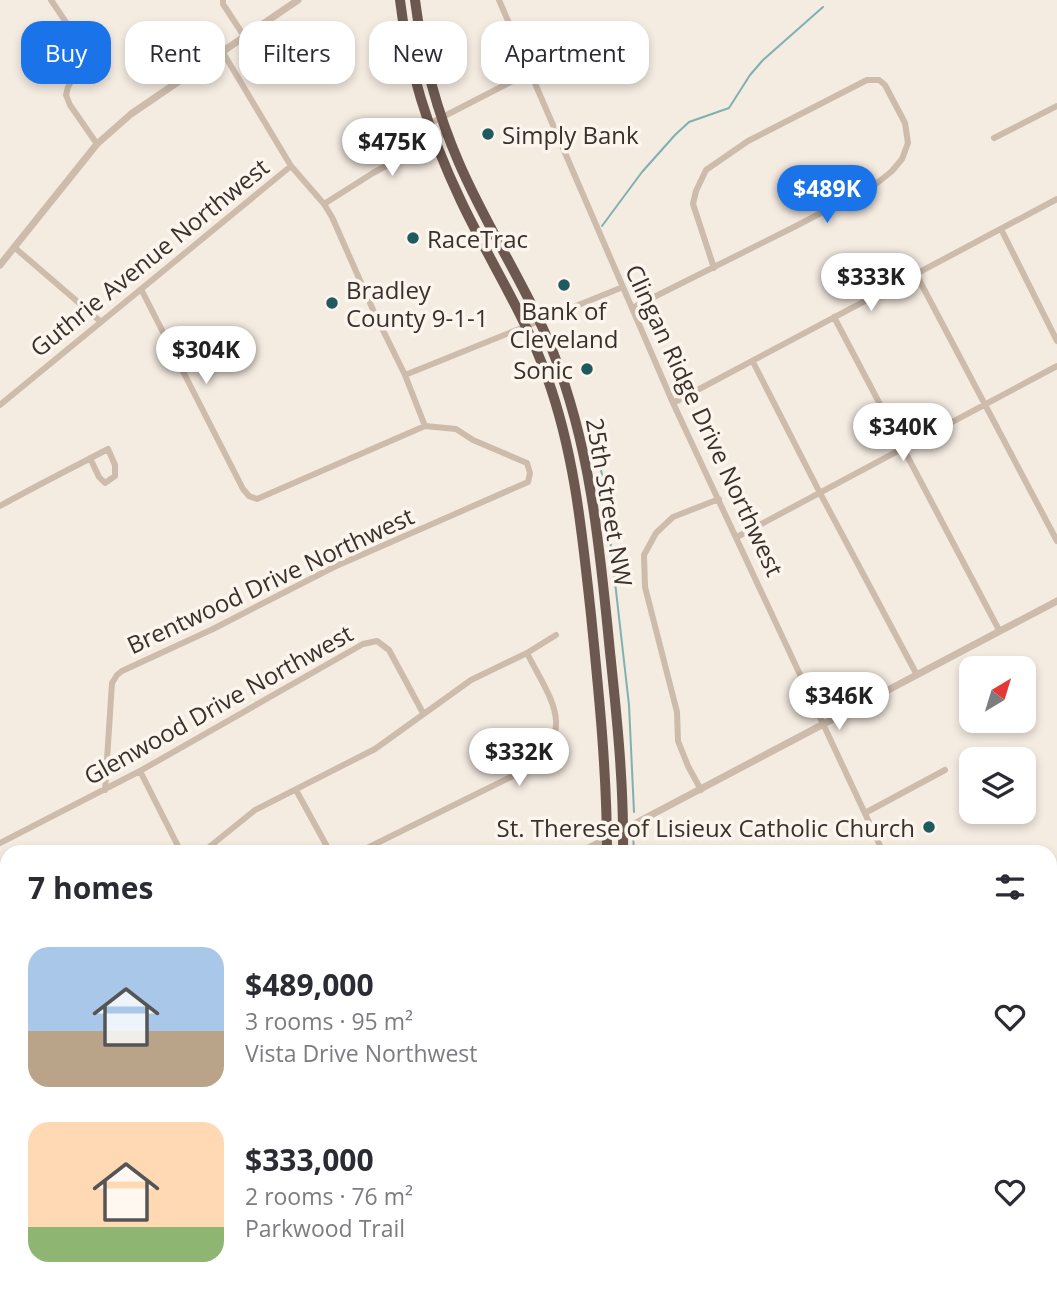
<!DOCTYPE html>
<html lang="en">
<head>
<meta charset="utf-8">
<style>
	:root { --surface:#fff; --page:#f7f7f7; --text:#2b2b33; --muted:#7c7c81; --accent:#1a73e8 }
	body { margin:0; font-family:"Open Sans",sans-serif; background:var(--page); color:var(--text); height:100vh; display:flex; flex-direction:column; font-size:26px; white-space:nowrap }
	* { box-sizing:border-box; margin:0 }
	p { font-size:23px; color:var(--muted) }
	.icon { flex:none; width:38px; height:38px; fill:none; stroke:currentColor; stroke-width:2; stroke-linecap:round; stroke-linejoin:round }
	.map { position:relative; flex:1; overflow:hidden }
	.sheet { position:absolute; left:0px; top:845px; width:1057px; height:450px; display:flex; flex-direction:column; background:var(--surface); border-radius:21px 21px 0 0; box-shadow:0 4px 10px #0003 }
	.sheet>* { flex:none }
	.banner { position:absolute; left:21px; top:21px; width:700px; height:63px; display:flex; gap:14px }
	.needle { width:46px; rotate:38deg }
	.buttons { position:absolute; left:959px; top:656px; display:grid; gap:14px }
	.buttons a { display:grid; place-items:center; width:77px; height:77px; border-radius:14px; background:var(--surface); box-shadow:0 4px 10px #0003; font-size:35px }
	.price { position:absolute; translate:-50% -60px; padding:0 16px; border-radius:24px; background:#fff; color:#222; font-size:23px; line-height:46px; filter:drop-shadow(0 2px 4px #0008) }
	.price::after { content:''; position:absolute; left:50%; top:42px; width:21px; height:16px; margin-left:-10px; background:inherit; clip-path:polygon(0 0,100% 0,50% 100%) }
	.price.active { background:var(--accent); color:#fff }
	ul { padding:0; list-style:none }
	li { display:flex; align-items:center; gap:21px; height:175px; padding:0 28px }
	li span { display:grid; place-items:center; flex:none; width:196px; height:140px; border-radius:21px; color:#555 }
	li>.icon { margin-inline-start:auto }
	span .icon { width:84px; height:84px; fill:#fffc; stroke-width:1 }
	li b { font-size:30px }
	h2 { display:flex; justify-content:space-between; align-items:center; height:84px; padding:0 28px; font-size:30px }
	.chip { padding:0 24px; border-radius:21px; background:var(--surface); box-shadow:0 4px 10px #0003; font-size:24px; line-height:63px }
	.chip.active { background:var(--accent); color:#fff }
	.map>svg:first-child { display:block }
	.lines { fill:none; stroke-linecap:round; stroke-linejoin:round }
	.stream { stroke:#7fb0b2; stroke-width:2 }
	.minor { stroke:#cdbbac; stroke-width:6 }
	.tertiary { stroke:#cdbbac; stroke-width:7 }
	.primary { stroke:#7d675c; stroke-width:9 }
	.trunk { stroke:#6c584f; stroke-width:10 }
	.poi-dot { fill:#1f5a5e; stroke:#fbf5ee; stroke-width:2.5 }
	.labels { text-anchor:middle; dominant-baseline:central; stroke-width:7; stroke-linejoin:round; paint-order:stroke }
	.poi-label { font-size:24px; fill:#3b302b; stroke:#fbf5ee; text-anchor:start }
	.street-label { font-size:24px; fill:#3b302b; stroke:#fbf5ee }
</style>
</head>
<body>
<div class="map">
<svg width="1057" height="1294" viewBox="0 0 1057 1294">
	<rect width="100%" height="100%" fill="#f4ebe1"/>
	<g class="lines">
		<path class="stream" d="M602 226 642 172 675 135 689 122 729 108 750 75 763 60 823 7
			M600 465 608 505 610 538 629 705 634 812
			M633 834 634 852
			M1050 1210 1057 1208
			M582 1294 593 1288"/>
		<path class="minor" d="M51 0 84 49 83 59 68 87 66 95 70 105 97 144
			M223 0V4L244 36
			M499 0 673 403 883 852
			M222 51 291 166 324 204 332 217 374 312 405 375 425 426
			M429 124 530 72
			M994 138 1057 106
			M324 204 373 173 448 132
			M1001 229 1057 341
			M14 247 100 321
			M916 274 1057 541
			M632 308 796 226 876 184 892 171 902 159 908 143 905 123 885 85 879 80H867L748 141 706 170 696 191 693 204 714 268
			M834 317 999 630
			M753 362 820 493 917 675
			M405 375 623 287
			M673 403 1057 199
			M0 405 291 166
			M0 506C36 486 72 468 108 449L115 465V476L105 483 99 477 90 458
			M737 537 1057 366
			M140 771 181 852
			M105 790 112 683 117 675 122 671 213 629 334 567 528 482 530 473 527 463 473 440 456 429 425 426 257 499 249 496 243 489 141 289
			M296 790 330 852
			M701 790 688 766 678 741 677 712 645 587 644 555 656 533 673 517 719 499
			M865 813 945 770
			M0 843 140 771 363 644 377 641 389 650 423 713
			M203 852 255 810 375 749 471 680 527 653 556 635
			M359 852 527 769C579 730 550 699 527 653
			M1055 879 1057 883
			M0 962 7 959
			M0 1249 7 1245
			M1050 1258 1057 1255
			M184 1288 187 1294
			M283 1288 285 1294
			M112 1294 123 1288
			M985 1294 996 1288"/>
		<path class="tertiary" d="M0 265 97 144 131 114 298 0
			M581 852 1057 601
			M0 964 7 995
			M0 1129 7 1119
			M0 1142 7 1139"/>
		<path class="primary" d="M1050 1025 1057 1022
			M1050 1040 1057 1038
			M500 1294 512 1288
			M536 1294 548 1288"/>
		<path class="trunk" d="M400 0C408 70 431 138 461 201 489 260 525 315 547 377 575 455 582 533 591 615 599 694 607 773 607 852
			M415 0C422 55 437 112 459 163 487 228 527 287 553 352 591 448 600 550 610 652 617 718 624 785 623 852
			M604 1288 605 1294
			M619 1288 620 1294"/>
	</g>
	<g class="poi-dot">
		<circle cx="488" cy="134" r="7"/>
		<circle cx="413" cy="238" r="7"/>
		<circle cx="564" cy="285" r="7"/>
		<circle cx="332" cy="303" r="7"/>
		<circle cx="587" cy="369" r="7"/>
		<circle cx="929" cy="827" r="7"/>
	</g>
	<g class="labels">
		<g class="poi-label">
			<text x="502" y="134">Simply Bank</text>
			<text x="427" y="238">RaceTrac</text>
			<text x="346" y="289">Bradley<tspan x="346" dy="28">County 9-1-1</tspan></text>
			<text x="564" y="310" text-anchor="middle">Bank of<tspan x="564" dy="28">Cleveland</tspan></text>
			<text x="573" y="369" text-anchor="end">Sonic</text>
			<text x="915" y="827" text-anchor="end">St. Therese of Lisieux Catholic Church</text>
		</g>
		<g class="street-label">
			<text transform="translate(149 257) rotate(-39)">Guthrie Avenue Northwest</text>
			<text transform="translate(705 420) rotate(65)">Clingan Ridge Drive Northwest</text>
			<text transform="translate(610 502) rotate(80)">25th Street NW</text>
			<text transform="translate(270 580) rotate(-25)">Brentwood Drive Northwest</text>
			<text transform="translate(218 704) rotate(-29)">Glenwood Drive Northwest</text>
		</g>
	</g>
</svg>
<div class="buttons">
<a><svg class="needle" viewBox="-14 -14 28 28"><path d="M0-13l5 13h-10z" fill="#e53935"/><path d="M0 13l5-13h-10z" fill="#7c7c81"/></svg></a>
<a><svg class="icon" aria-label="layers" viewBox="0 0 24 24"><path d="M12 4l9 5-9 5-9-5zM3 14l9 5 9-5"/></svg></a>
</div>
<b class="price" style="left:392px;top:178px">$475K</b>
<b class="price active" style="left:827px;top:225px">$489K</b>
<b class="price" style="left:871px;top:313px">$333K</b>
<b class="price" style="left:206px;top:386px">$304K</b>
<b class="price" style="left:903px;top:463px">$340K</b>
<b class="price" style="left:839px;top:732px">$346K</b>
<b class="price" style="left:519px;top:788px">$332K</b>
<div class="banner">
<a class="chip active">Buy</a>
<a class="chip">Rent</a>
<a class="chip">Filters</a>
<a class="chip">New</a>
<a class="chip">Apartment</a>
</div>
<section class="sheet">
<h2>7 homes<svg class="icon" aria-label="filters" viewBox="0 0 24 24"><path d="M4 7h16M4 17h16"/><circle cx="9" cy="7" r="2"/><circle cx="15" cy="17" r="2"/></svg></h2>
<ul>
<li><span style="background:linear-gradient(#a9c7e8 60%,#b9a48a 0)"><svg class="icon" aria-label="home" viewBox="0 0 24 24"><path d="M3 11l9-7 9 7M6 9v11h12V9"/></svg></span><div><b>$489,000</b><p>3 rooms · 95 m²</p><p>Vista Drive Northwest</p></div><svg class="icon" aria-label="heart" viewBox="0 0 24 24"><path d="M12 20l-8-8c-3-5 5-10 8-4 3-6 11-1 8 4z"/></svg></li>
<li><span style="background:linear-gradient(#ffd9b3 75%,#8fb573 0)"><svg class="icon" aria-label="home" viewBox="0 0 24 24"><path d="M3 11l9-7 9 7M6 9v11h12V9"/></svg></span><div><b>$333,000</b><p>2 rooms · 76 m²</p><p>Parkwood Trail</p></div><svg class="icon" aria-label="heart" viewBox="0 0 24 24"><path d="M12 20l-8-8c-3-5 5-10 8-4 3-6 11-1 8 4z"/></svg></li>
</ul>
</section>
</div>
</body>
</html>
